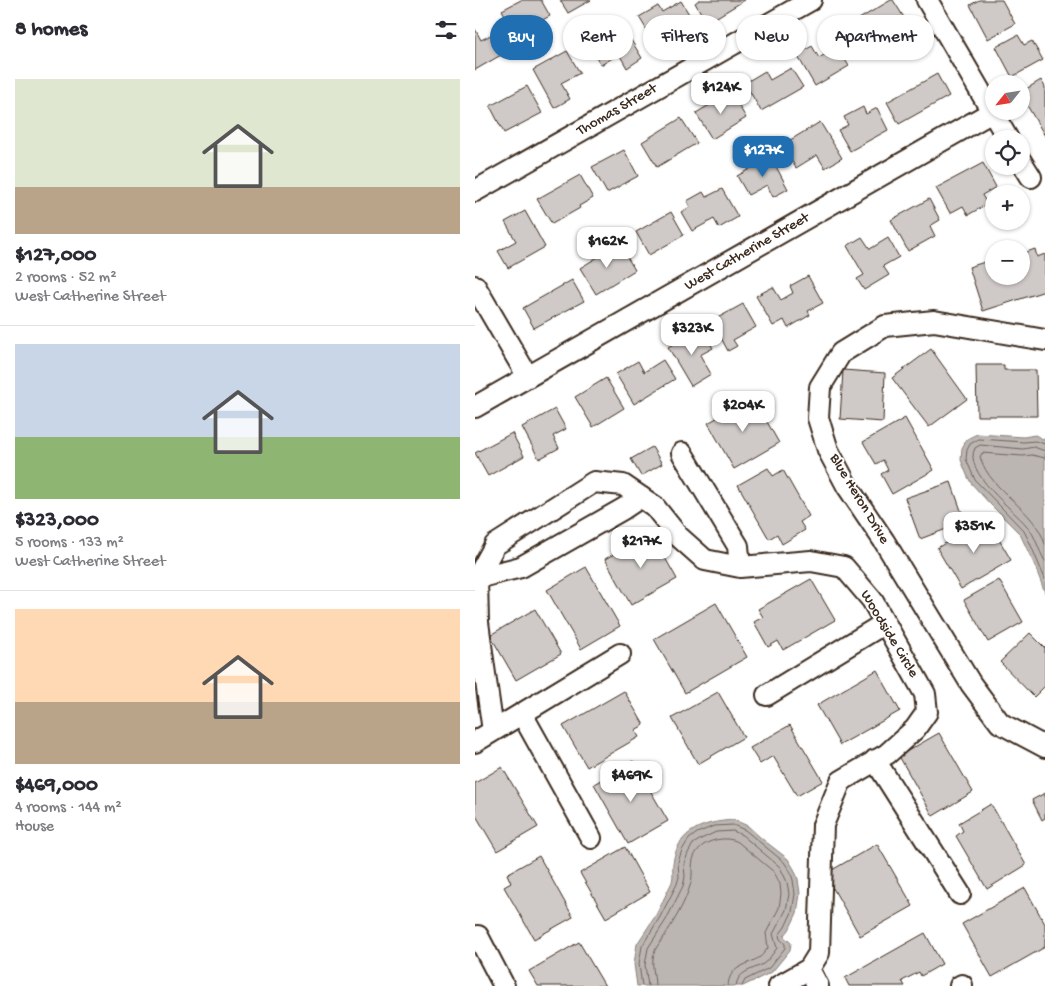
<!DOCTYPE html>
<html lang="en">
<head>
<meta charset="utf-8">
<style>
	:root { --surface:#fff; --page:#f7f7f7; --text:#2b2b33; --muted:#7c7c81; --line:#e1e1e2; --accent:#1f6fb2 }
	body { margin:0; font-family:"Gochi Hand",sans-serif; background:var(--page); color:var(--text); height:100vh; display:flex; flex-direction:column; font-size:19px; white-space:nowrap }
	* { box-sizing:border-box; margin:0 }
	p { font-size:16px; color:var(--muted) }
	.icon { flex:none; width:28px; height:28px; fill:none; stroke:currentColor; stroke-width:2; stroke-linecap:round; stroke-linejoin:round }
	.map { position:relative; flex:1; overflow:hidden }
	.drawer { display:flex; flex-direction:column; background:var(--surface); width:475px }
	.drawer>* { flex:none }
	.banner { position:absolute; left:15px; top:15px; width:475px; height:45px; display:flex; gap:10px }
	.needle { width:32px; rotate:240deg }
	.buttons { position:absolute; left:510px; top:75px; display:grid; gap:10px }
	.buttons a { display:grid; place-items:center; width:45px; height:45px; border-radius:50%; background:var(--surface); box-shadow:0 1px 4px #0004; font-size:25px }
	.price { position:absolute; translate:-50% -42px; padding:0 11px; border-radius:10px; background:#fff; color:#222; font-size:16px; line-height:32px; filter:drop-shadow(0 1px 2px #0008) }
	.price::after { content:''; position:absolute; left:50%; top:30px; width:15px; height:11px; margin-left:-8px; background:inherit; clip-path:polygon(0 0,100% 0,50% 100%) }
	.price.selected { background:var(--accent); color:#fff }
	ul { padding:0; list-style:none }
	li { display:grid; align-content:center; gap:10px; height:265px; padding:0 15px }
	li+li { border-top:1px solid var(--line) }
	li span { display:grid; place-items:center; height:155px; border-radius:0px; color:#555 }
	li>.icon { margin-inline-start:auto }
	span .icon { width:90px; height:90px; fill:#fffc; stroke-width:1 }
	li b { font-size:21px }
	h2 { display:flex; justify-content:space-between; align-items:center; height:60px; padding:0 15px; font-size:21px }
	.tag { padding:0 18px; border-radius:22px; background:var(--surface); box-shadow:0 1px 4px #0004; font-size:18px; line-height:45px }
	.tag.selected { background:var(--accent); color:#fff }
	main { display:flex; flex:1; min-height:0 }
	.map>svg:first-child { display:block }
	.water { fill:#bcb6b3; stroke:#887e77 }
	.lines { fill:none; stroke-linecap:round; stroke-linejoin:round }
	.shore { stroke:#6f625a; stroke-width:1 }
	.building { fill:#cfcac7; stroke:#3b2a1e }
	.minor-casing { stroke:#3b2a1e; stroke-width:24 }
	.minor { stroke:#fff; stroke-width:20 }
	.labels { text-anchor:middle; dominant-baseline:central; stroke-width:4; stroke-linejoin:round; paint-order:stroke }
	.street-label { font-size:15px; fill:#3b2a1e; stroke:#fff }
</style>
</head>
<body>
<main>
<section class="drawer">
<h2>8 homes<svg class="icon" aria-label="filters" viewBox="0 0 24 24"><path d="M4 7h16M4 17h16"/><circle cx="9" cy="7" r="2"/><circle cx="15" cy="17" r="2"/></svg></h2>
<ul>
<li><span style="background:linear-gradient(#dfe7d0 70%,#b9a48a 0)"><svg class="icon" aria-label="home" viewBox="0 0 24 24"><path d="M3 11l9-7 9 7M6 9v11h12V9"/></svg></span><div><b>$127,000</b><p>2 rooms · 52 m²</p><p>West Catherine Street</p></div></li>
<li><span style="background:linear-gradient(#c9d6e8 60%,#8fb573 0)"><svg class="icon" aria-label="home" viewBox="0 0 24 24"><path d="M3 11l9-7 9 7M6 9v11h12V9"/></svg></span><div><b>$323,000</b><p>5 rooms · 133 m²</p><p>West Catherine Street</p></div></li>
<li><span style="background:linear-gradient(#ffd9b3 60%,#b9a48a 0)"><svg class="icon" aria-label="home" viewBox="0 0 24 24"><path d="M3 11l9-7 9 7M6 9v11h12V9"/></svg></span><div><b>$469,000</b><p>4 rooms · 144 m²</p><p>House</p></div></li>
</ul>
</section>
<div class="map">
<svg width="570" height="986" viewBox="0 0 570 986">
	<rect width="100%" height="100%" fill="#fff"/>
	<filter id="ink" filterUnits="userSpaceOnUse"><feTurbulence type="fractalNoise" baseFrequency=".02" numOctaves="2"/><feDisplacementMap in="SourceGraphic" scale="10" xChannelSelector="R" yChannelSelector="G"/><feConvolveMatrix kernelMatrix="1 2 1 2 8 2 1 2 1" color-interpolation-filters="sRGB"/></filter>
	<g filter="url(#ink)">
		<path class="water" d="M502 434 549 437 560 435 570 440V593L560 566 545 534 515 504 496 483 492 475 486 460 487 448 492 439Z
			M259 820 273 826 286 838 313 859 319 869 323 879 325 894 322 913 314 930 309 936 316 943 315 950 297 972 268 986H162L159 964 162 944 181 915 197 882C199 875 197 870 198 863 203 829 230 822 259 820Z"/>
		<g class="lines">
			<path class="shore" d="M570 444 560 441 549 442 504 439 495 444 492 450 491 459 500 480 549 531 555 543 570 579
				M570 451 559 447 548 449 505 445 500 448C487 472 539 510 552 526 561 536 563 550 570 561
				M570 458 557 455 548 456 507 453 505 457C516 493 560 508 570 544
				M167 986 164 964 167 946 185 917 202 884 204 877 203 862 207 850 214 839 222 833 239 826 258 825 270 830 309 862 315 871 318 880 320 894 317 912 310 927 304 935 305 939 310 944V948L294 968 270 980 267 986
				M173 986 170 965 173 948 191 920 208 886 210 877 209 864 213 853 218 844 226 839 241 832 258 831 267 835 305 867 312 882 314 894 311 910 298 934 302 948C298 953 294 960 288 964 278 970 262 971 261 986
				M180 986C180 974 175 963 180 951 182 945 189 938 192 932 201 918 210 902 215 886 220 873 213 862 223 850 232 839 252 836 263 842L299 872 305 884 306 894 304 908 291 933 293 948C290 951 288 955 285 957 271 966 254 966 253 986"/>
		</g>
		<path class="building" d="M46 0H66L75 16 52 28 48 22 37 28 27 10Z
			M85 0H116L93 13Z
			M224 0H270L232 23 220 3Z
			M416 0H418L430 19 382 48 369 28Z
			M504 0H527L540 24 513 39 495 5Z
			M206 1 223 29 201 42 195 32 179 42 164 17 183 6 187 12Z
			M148 27 167 58 152 68 144 54 126 65 115 47Z
			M0 29 6 40 22 32 33 51 0 70Z
			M543 35 549 45 557 41 568 60 537 77 521 47Z
			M337 46 344 58 362 47 374 66 340 86 322 55Z
			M92 51 105 73 86 83 95 99 79 108 58 70Z
			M316 68 328 87 286 111 270 83 290 71 295 80Z
			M462 74 474 96 424 124 412 102Z
			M566 80 570 87V136L546 95V92Z
			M52 86 67 113 29 133 15 106Z
			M256 92 271 118 237 139 221 113Z
			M388 107 391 114 402 108 413 130 375 151 363 130 373 125 369 117Z
			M206 118 222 143 182 167 167 142Z
			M345 122 367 158 350 168 342 155 321 168 307 145Z
			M149 150 163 176 132 193 117 167Z
			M296 157 313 189 298 197 292 185 273 195 262 176Z
			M508 163 521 187 507 195 512 204 493 215 488 206 475 213 461 188Z
			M105 175 118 198 104 206 105 208 77 224 62 199Z
			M247 189 263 217 244 228 239 219 217 231 206 212 215 207 212 201 228 192 231 197Z
			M454 199 465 220 455 226 460 236 433 251 416 220Z
			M50 211 70 247 33 268 23 251 41 241 30 222Z
			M196 212 209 235 174 255 161 232Z
			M387 237 395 249 413 238 424 257 408 266 414 275 389 290 382 279 389 275 372 246Z
			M144 244 160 270 121 294 105 268Z
			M560 249 562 257 570 254V291L508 311 494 267 519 259V276H546V254Z
			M333 276 348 303 333 311 335 315 313 328 309 320 298 326 281 296 298 287 306 300 318 293 315 286Z
			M97 280 109 301 59 328 48 308Z
			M268 304 281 327 258 340 262 346 253 351 237 321Z
			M226 328 238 348 225 355 236 374 216 386 193 347Z
			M456 349 492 399 454 427 417 378Z
			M188 360 200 379 159 404 141 374 163 361 169 372Z
			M501 365H529V370H561L562 416H502Z
			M368 370 410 373 408 422 365 419Z
			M131 378 149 408 118 427 100 397Z
			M278 397 304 443 259 469 233 423Z
			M80 409 91 429 78 436 84 448 64 459 47 427Z
			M430 418 459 470 417 494 406 474 413 470 408 460 401 464 388 442Z
			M37 433 49 456 13 476 0 453Z
			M177 447 187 464 166 476 156 459Z
			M293 468 298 476 308 470 334 516 325 522 330 530 307 544 302 534 294 539 263 485Z
			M476 482 490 522 445 539 430 498Z
			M512 519 536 560 486 589 462 548Z
			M176 533 202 579 156 605 130 559Z
			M111 567 145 626 106 649 72 590Z
			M336 579 360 620 308 650 303 641 293 647 279 622 288 617 283 609Z
			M524 580 548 622 513 642 489 600Z
			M241 603 272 657 210 693 179 639Z
			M60 609 86 654 41 680 15 635Z
			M555 633 570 648V686L559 697 525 662Z
			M402 670 425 711 365 745 342 705Z
			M149 691 169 725 160 730 164 737 112 767 88 726Z
			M243 692 269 737 223 764 197 718Z
			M315 725 348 781 322 796 298 756 285 764 275 748Z
			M464 733 498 792 458 816 424 756Z
			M158 761 193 821 153 844 119 784Z
			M27 767 63 827 22 851 0 814V783Z
			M570 793V818L567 820 557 800Z
			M516 804 551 865 512 889 481 836 488 831 484 823Z
			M402 844 438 906 385 936 350 874Z
			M150 847 175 892 131 918 105 873Z
			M64 856 98 917 59 939 29 887 36 883 32 874Z
			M550 888 570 924V947L517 977 487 924Z
			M450 933 467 964 446 976 444 972 427 981 430 986H374L370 978Z
			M104 942 130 986H63L54 971Z"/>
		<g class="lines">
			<g class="minor-casing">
				<path id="minor" d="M452 0 533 139
					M546 161 556 177
					M0 191 336 0
					M0 286 53 377
					M570 340 459 321 410 326 366 353 345 387 343 418 353 450 372 486 409 541 496 684 525 723 570 747
					M0 407 517 112
					M207 453 263 546 265 567
					M2 578 46 567 148 509 166 497
					M9 667 18 731
					M0 669 9 667 3 622 2 578 20 545 119 482 148 485 179 506 203 536 230 560 265 567 336 561 369 567 397 600 450 694 452 712 440 729 412 754 366 781 363 788 348 825 344 953 334 969 304 986
					M292 695 410 623
					M47 714 116 838
					M0 742 145 654
					M400 760 485 894
					M3 936 29 986
					M334 969 343 986
					M485 986 487 985"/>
			</g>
			<use href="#minor" class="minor"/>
		</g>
	</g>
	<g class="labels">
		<g class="street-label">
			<text transform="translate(142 110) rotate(-30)">Thomas Street</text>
			<text transform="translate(272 252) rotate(-30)">West Catherine Street</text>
			<text transform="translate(384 499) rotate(59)">Blue Heron Drive</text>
			<text transform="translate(414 634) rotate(59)">Woodside Circle</text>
		</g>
	</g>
</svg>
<div class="buttons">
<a><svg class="needle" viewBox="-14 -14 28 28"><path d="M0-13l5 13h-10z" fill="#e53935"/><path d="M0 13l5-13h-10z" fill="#7c7c81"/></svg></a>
<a><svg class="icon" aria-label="locate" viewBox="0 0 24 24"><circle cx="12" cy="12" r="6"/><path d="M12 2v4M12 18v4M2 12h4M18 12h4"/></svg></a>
<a>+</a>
<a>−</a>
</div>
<b class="price" style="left:246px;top:115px">$124K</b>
<b class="price selected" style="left:288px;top:178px">$127K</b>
<b class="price" style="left:132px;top:269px">$162K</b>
<b class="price" style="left:217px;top:356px">$323K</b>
<b class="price" style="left:268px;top:433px">$204K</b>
<b class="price" style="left:499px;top:554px">$351K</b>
<b class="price" style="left:166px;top:569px">$217K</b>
<b class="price" style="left:156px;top:803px">$469K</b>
<div class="banner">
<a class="tag selected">Buy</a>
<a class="tag">Rent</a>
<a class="tag">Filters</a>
<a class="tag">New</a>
<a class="tag">Apartment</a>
</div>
</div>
</main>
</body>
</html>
